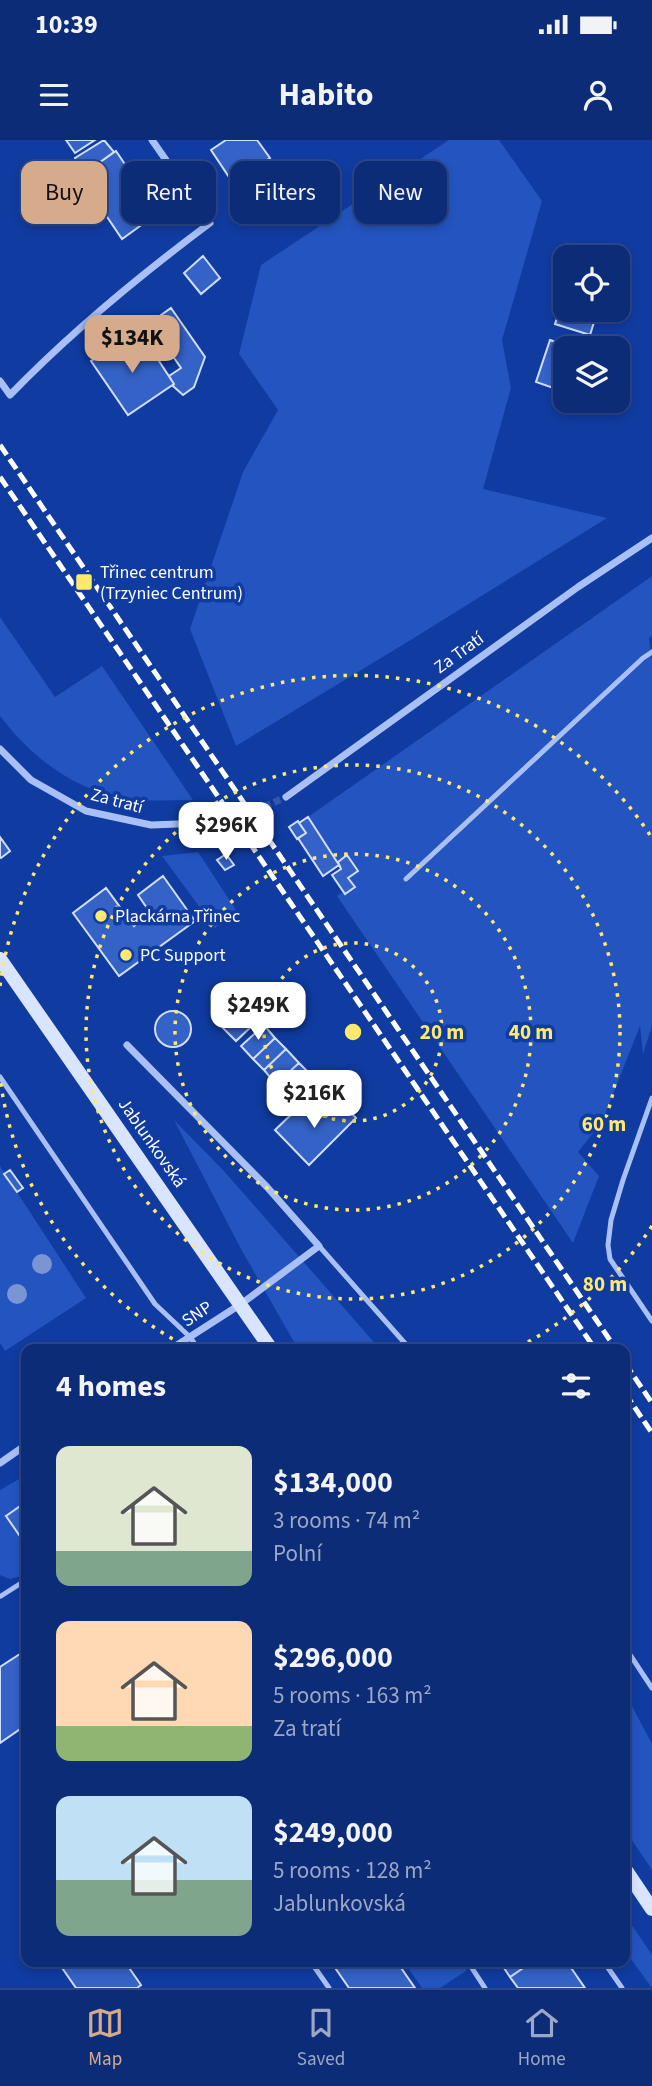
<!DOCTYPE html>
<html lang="en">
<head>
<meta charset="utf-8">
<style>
	:root { --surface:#0c2c78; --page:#1a3880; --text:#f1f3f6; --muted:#9aa7c6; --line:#2c488a; --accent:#d6ab8b }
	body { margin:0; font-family:"Source Sans 3",sans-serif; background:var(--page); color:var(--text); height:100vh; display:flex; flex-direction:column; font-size:26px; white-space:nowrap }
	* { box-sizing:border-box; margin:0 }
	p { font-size:23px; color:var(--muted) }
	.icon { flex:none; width:38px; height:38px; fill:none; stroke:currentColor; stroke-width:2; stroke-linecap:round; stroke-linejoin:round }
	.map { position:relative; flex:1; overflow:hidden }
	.details { position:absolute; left:21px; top:1204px; width:609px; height:623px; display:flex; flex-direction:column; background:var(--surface); border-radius:14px; box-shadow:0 4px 10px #0003,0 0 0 2px var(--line) }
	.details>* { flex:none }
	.top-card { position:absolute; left:21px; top:21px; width:611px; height:63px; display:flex; gap:14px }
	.buttons { position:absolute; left:553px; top:105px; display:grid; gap:14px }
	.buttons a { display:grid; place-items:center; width:77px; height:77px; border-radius:14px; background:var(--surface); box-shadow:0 4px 10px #0003,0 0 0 2px var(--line); font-size:35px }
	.price { position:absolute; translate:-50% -60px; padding:0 16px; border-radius:14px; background:#fff; color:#222; font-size:23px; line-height:46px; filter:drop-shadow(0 2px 4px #0008) }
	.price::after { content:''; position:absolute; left:50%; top:42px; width:21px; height:16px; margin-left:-10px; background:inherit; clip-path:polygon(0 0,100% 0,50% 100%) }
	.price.selected { background:var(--accent); color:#111 }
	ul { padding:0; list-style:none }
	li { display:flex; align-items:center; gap:21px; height:175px; padding:0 35px }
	li span { display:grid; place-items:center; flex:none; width:196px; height:140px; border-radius:14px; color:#555 }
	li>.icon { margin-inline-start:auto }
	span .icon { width:84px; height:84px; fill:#fffc; stroke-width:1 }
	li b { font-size:30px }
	h2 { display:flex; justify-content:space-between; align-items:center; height:84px; padding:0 35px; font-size:30px }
	.tag { padding:0 24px; border-radius:14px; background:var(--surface); box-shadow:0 4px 10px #0003,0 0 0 2px var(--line); font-size:24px; line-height:63px }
	.tag.selected { background:var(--accent); color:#111 }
	.status { display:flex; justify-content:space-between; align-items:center; height:49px; padding:0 35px; background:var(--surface); direction:ltr }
	.status svg { height:19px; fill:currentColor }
	header { display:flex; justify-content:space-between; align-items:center; height:91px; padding:0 35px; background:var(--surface); font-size:32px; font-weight:700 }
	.tab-bar { display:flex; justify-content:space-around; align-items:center; height:98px; border-top:2px solid var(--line); background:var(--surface); font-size:19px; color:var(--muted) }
	.tab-bar a { display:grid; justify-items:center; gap:4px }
	.tab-bar .selected { color:var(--accent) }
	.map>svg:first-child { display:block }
	.green { fill:#2354bf }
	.building { fill:#3462c6; stroke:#d1dffe; stroke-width:2 }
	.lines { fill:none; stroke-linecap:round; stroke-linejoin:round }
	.street-tunnel { stroke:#3458ae; stroke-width:7; stroke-dasharray:7 3.5; stroke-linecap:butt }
	.lane { stroke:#a8c0f5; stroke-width:5 }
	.street { stroke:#a8c0f5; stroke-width:7 }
	.secondary { stroke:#d9e4fe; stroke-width:14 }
	.rail { stroke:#fff; stroke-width:5; stroke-dasharray:12 5; stroke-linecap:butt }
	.tree { fill:#7a95d4 }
	.ring { fill:none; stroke:#ffe96d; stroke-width:3.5; stroke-dasharray:3.5 7 }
	.poi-dot { fill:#ffe96d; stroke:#103ba0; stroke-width:2.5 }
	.labels { text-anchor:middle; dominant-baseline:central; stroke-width:7; stroke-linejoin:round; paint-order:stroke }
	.poi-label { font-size:18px; fill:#fff; stroke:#103ba0; text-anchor:start }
	.street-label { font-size:18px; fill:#fff; stroke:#103ba0 }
	.centre { fill:#ffe96d; stroke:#103ba0; stroke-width:3.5 }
	.ring-label { font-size:21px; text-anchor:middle; font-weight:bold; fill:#ffe96d; stroke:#103ba0; stroke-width:7; stroke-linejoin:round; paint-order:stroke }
</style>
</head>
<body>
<div class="status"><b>10:39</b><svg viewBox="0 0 49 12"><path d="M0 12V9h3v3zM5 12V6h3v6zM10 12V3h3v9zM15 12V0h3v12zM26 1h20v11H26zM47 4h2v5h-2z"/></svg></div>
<header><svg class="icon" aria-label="menu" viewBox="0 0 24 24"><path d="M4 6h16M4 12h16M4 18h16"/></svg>Habito<svg class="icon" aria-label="person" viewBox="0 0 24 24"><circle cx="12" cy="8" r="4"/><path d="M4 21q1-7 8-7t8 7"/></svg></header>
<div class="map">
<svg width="652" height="1848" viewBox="0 0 652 1848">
	<rect width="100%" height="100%" fill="#103ba0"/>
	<path class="green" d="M449 0H499L542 61 502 200 511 248 483 349 607 378 414 498 236 606 190 489 243 332 278 270 239 214 261 125Z
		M652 436V496L649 498 652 522V886L643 914 640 886 602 982 578 1012 599 1036 573 1103 337 756 343 752 345 754 354 748 348 738 358 731 347 715 338 722 308 677Z
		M0 477 55 557 102 526 193 660C170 660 147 662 123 658 74 650 30 616 0 576Z
		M198 712 238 773 215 788 162 716Z
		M174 980 223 1030 380 1209H298L241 1109Z
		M0 1026 86 1158 5 1211 0 1203Z
		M19 1339 26 1345V1362L6 1376 26 1405V1435L10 1439 0 1435V1350Z
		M625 1553 652 1604V1730L625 1690Z
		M625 1775 652 1815V1848L625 1811Z
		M404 1822H462L466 1826V1831L440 1848H422Z"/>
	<path class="building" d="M66 0H95L75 13Z
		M104 0 114 12 85 33 75 18Z
		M226 0H257L270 18 267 20 273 29 256 41 250 32 233 43 211 10Z
		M116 11 158 73 122 99 97 62 88 71 78 63 90 53 79 37Z
		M203 116 220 138 201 154 184 133Z
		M561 166 565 167V170H571L595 179 590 195 555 184Z
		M171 168 205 217 194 247 183 255 173 246 174 244 169 236 181 228 150 183Z
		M129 195 144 218 153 212 174 244 128 275 91 221Z
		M550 200 559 203 561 200 580 206 579 208H565V252L536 242Z
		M601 200 627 209 622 226 618 224V208H598Z
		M308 677 339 725 323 736 298 698 306 693 299 683Z
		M298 681 306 693 297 699 289 687Z
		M0 697 10 711 1 718 0 717Z
		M226 714 234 725 225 730 217 720Z
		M347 715 358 731 348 738 355 747 345 754 332 735 341 729 338 722Z
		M163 736 195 781 119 836 73 773 106 748 134 786 151 774 138 755Z
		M243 871 255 883 236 901 223 888Z
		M155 889a18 18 0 1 1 36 0a18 18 0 1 1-36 0Z
		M264 885 275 898 253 919 241 906Z
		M275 898 286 909 264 930 253 919Z
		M286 909 299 923 276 944 264 930Z
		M299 923 312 936 289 958 276 944Z
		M341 962 356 978 309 1025 275 990 298 968 304 975 314 965 326 977Z
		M10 1030 23 1048 17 1052 4 1034Z
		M26 1362V1405L6 1376Z
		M26 1510V1585L0 1603V1527Z
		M58 1822H125L141 1845 137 1848H76Z
		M331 1822H397L415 1848H349Z
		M500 1822H532L510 1837Z
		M532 1822H567L585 1848H518L510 1837Z"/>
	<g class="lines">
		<path class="street-tunnel" d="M204 683 244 676 286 657"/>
		<path class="lane" d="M406 739 643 518 652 512
			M0 937 155 1164 190 1197 198 1209
			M652 958 623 1040 611 1080 608 1105 610 1119 652 1181
			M319 1106 410 1209
			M1 1456 26 1440
			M625 1507 652 1548
			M311 1822 329 1848
			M468 1822 485 1848
			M604 1822 622 1848"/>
		<path class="street" d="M0 241 10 255C71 192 139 136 210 83L152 0
			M0 609 31 640 86 671 151 685 204 683
			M286 657 578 447 652 398
			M127 905 267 1047 319 1106 241 1164 171 1209
			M0 1323 26 1305"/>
		<path class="secondary" d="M0 819 271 1209
			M625 1729 652 1769"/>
		<path class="rail" d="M0 305 616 1209
			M0 337 595 1209
			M625 1223 652 1263
			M625 1253 652 1293"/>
	</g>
	<g class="tree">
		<circle cx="42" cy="1124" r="10"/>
		<circle cx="17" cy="1154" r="10"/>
	</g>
	<g class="ring">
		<circle cx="353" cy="892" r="89"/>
		<circle cx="353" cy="892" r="178"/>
		<circle cx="353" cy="892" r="267"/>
		<path d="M652 1086A356 356 0 0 1 515 1209M191 1209A356 356 0 0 1 0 938M0 846A356 356 0 0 1 652 698"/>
	</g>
	<g class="poi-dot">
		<rect x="75" y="433" width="18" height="18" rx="3.5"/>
		<circle cx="101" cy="776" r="7"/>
		<circle cx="126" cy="815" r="7"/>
	</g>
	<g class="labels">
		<g class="poi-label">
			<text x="100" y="432">Třinec centrum<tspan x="100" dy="21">(Trzyniec Centrum)</tspan></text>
			<text x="115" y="776">Plackárna Třinec</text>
			<text x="140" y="815">PC Support</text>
		</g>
		<g class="street-label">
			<text transform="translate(459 513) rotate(-36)">Za Tratí</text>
			<text transform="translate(117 661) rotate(15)">Za tratí</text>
			<text transform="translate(152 1003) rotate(55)">Jablunkovská</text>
			<text transform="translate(197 1174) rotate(-33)">SNP</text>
		</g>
	</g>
	<circle cx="353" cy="892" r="10" class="centre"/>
	<g class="ring-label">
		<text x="442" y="899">20 m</text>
		<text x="531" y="899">40 m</text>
		<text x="604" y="991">60 m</text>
		<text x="605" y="1151">80 m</text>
	</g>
</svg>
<div class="buttons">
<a><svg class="icon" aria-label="locate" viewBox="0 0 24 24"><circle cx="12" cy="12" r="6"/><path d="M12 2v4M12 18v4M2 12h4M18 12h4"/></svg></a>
<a><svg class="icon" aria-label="layers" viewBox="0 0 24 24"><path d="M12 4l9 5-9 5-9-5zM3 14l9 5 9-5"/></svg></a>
</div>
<b class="price selected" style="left:132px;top:235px">$134K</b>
<b class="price" style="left:226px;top:722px">$296K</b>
<b class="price" style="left:258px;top:902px">$249K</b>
<b class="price" style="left:314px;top:990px">$216K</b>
<div class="top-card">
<a class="tag selected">Buy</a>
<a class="tag">Rent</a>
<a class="tag">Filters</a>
<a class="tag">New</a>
</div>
<section class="details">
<h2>4 homes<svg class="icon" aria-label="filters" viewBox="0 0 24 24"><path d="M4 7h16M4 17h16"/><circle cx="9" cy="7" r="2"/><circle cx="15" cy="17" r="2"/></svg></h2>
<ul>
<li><span style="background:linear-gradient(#dfe7d0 75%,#7fa58c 0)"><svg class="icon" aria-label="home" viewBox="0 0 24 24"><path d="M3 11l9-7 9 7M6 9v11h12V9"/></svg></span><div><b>$134,000</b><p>3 rooms · 74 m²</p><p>Polní</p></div></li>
<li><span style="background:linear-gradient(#ffd9b3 75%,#8fb573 0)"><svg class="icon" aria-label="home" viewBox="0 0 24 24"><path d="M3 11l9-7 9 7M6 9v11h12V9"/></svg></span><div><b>$296,000</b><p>5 rooms · 163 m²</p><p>Za tratí</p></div></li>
<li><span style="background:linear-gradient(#bfe0f5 60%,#7fa58c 0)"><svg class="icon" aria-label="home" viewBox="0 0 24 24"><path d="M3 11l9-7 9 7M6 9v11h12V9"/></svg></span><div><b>$249,000</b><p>5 rooms · 128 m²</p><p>Jablunkovská</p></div></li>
</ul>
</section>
</div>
<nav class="tab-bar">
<a class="selected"><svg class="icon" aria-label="map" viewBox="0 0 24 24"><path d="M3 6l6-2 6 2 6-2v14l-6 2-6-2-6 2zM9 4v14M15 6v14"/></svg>Map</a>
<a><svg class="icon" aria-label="saved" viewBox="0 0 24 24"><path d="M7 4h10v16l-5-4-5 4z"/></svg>Saved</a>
<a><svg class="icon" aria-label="home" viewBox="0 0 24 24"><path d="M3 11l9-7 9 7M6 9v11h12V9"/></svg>Home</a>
</nav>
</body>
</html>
